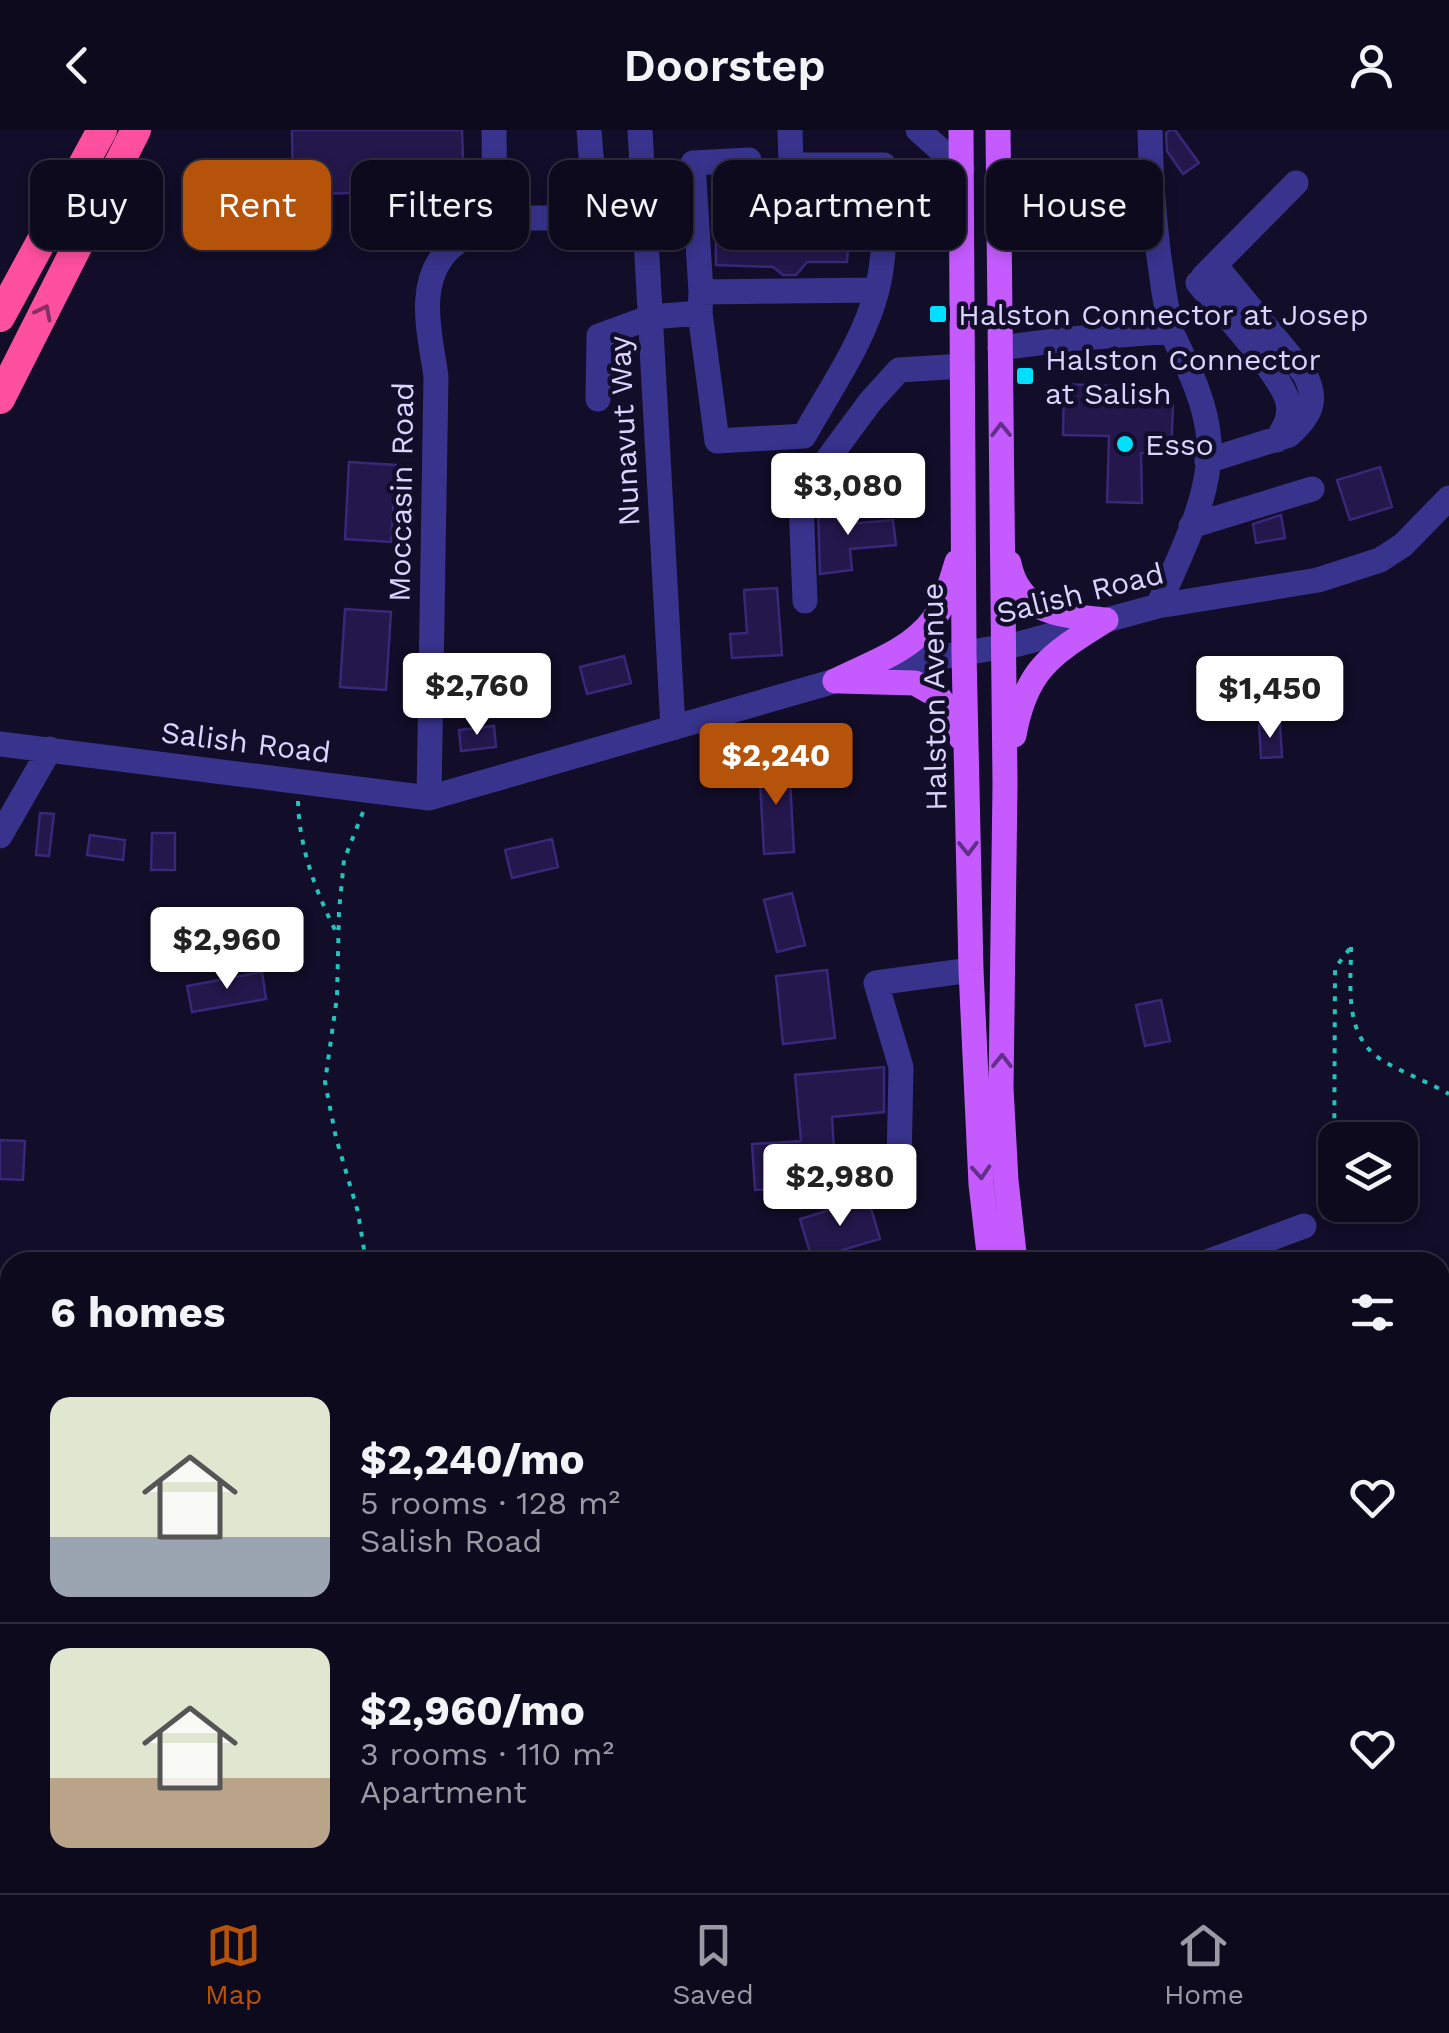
<!DOCTYPE html>
<html lang="en">
<head>
<meta charset="utf-8">
<style>
	:root { --surface:#0e0a1e; --page:#1c182b; --text:#f1f3f6; --muted:#9b9aa4; --line:#2e2b3c; --accent:#b45309 }
	body { margin:0; font-family:"Work Sans",sans-serif; background:var(--page); color:var(--text); height:100vh; display:flex; flex-direction:column; font-size:38px; white-space:nowrap }
	* { box-sizing:border-box; margin:0 }
	p { font-size:32px; color:var(--muted) }
	.icon { flex:none; width:55px; height:55px; fill:none; stroke:currentColor; stroke-width:2; stroke-linecap:round; stroke-linejoin:round }
	.map { position:relative; flex:1; overflow:hidden }
	.drawer { position:absolute; left:0px; top:1122px; width:1450px; height:642px; display:flex; flex-direction:column; background:var(--surface); border-radius:30px 30px 0 0; box-shadow:0 5px 15px #0003,0 0 0 2px var(--line) }
	.drawer>* { flex:none }
	.hud { position:absolute; left:30px; top:30px; width:1390px; height:90px; display:flex; gap:20px }
	.buttons { position:absolute; left:1318px; top:992px; display:grid; gap:20px }
	.buttons a { display:grid; place-items:center; width:100px; height:100px; border-radius:20px; background:var(--surface); box-shadow:0 5px 15px #0003,0 0 0 2px var(--line); font-size:50px }
	.price { position:absolute; translate:-50% -85px; padding:0 22px; border-radius:10px; background:#fff; color:#222; font-size:32px; line-height:65px; filter:drop-shadow(0 2px 5px #0008) }
	.price::after { content:''; position:absolute; left:50%; top:60px; width:30px; height:22px; margin-left:-15px; background:inherit; clip-path:polygon(0 0,100% 0,50% 100%) }
	.price.current { background:var(--accent); color:#fff }
	ul { padding:0; list-style:none }
	li { display:flex; align-items:center; gap:30px; height:250px; padding:0 50px }
	li+li { border-top:2px solid var(--line) }
	li span { display:grid; place-items:center; flex:none; width:280px; height:200px; border-radius:20px; color:#555 }
	li>.icon { margin-inline-start:auto }
	span .icon { width:120px; height:120px; fill:#fffc; stroke-width:1 }
	li b { font-size:42px }
	h2 { display:flex; justify-content:space-between; align-items:center; height:120px; padding:0 50px; font-size:42px }
	.pill { padding:0 35px; border-radius:20px; background:var(--surface); box-shadow:0 5px 15px #0003,0 0 0 2px var(--line); font-size:35px; line-height:90px }
	.pill.current { background:var(--accent); color:#fff }
	header { display:flex; justify-content:space-between; align-items:center; height:130px; padding:0 50px; background:var(--surface); font-size:45px; font-weight:600 }
	.tabs { display:flex; justify-content:space-around; align-items:center; height:140px; border-top:2px solid var(--line); background:var(--surface); font-size:28px; color:var(--muted) }
	.tabs a { display:grid; justify-items:center; gap:5px }
	.tabs .current { color:var(--accent) }
	.map>svg:first-child { display:block }
	.building { fill:#23174b; stroke:#392779; stroke-width:2.5 }
	.lines { fill:none; stroke-linecap:round; stroke-linejoin:round }
	.path { stroke:#22c4be; stroke-width:4; stroke-dasharray:5 8; stroke-linecap:butt }
	.minor { stroke:#38338c; stroke-width:25 }
	.major { stroke:#c55bff; stroke-width:25 }
	.highway { stroke:#ff4f9f; stroke-width:30 }
	.oneway { stroke:#882e64 }
	.oneway2 { stroke:#633089 }
	.poi-dot { fill:#00dfff; stroke:#120d28; stroke-width:4 }
	.labels { text-anchor:middle; dominant-baseline:central; stroke-width:9; stroke-linejoin:round; paint-order:stroke }
	.poi-label { font-size:30px; fill:#dad4ff; stroke:#120d28; text-anchor:start }
	.street-label { font-size:30px; fill:#dad4ff; stroke:#120d28 }
</style>
</head>
<body>
<header><svg class="icon" aria-label="back" viewBox="0 0 24 24"><path d="M15 5l-7 7 7 7"/></svg>Doorstep<svg class="icon" aria-label="person" viewBox="0 0 24 24"><circle cx="12" cy="8" r="4"/><path d="M4 21q1-7 8-7t8 7"/></svg></header>
<div class="map">
<svg width="1449" height="1763" viewBox="0 0 1449 1763">
	<rect width="100%" height="100%" fill="#120d28"/>
	<path class="building" d="M292 0H462L464 59 293 65Z
		M1170 0H1175L1199 33 1183 44 1167 21 1166 3Z
		M781 47 791 51H853L847 132H807L796 145H783L773 137 716 135 715 49Z
		M1064 254 1111 256 1110 272 1173 276 1171 324 1141 323 1142 373 1107 372 1109 306 1063 305Z
		M349 332 396 335 391 412 345 409Z
		M1380 337 1392 377 1350 390 1337 350Z
		M818 375 847 379 848 394 893 390 896 415 850 419 852 440 820 444Z
		M1281 385 1285 408 1256 413 1253 394Z
		M777 458 782 525 732 528 730 504 747 503 744 460Z
		M345 479 391 482 386 560 340 557Z
		M624 526 631 553 587 564 580 537Z
		M1280 594 1282 627 1261 628 1259 595Z
		M494 596 496 617 461 621 459 600Z
		M789 631 794 722 764 724 759 633Z
		M40 683 54 684 49 726 36 725Z
		M152 703H175V740H151Z
		M90 705 125 710 123 730 87 725Z
		M552 709 558 737 512 748 505 720Z
		M792 763 805 815 777 822 764 770Z
		M827 840 835 908 783 914 776 846Z
		M262 842 266 869 192 882 187 856Z
		M1161 870 1170 911 1145 916 1136 875Z
		M884 937V982L832 987 836 1056 755 1060 752 1014 801 1011 795 945Z
		M0 1010 25 1011 23 1050 0 1049Z
		M868 1068 880 1109 812 1129 800 1089Z"/>
	<g class="lines">
		<path class="path" d="M298 671C299 718 316 762 337 804
			M363 682 344 730 339 781 337 867 325 952 336 1008 358 1082 366 1132
			M1351 817C1351 859 1343 908 1385 932 1406 944 1428 952 1449 964
			M1323 1088 1333 1078 1334 1061 1335 838 1351 817
			M443 1755 448 1763"/>
		<path class="minor" d="M494 0 495 88H596L589 0
			M640 0 673 598
			M918 0 962 39
			M1150 0C1151 66 1158 136 1171 201
			M1203 147 1296 53
			M1198 153C1218 176 1283 246 1288 273 1291 287 1284 298 1277 310
			M701 162 693 33 749 30
			M700 183 717 311 804 306C830 259 864 212 877 160 887 120 884 76 884 35H791L790 0
			M1000 218 1070 209 1171 201C1187 235 1207 273 1209 312 1212 366 1179 427 1158 476
			M598 269 599 206 651 187 700 183 701 162 877 160
			M1207 331 1289 305C1311 285 1319 270 1304 243L1215 135
			M1191 396 1312 359
			M805 471 801 372 816 345 870 272 899 240 963 236
			M0 614 429 668 835 551 935 528 1019 514 1158 476 1318 450 1380 430 1403 415 1449 368
			M429 668 436 246C430 204 415 153 449 119 462 107 481 98 495 88
			M0 706 50 619
			M899 1035 901 937 876 853 971 840
			M1207 1132 1304 1096
			M1440 1695 1449 1693
			M740 1755 741 1763
			M1207 1763 1232 1755"/>
		<path class="major" d="M961 0 964 523 971 840 981 1054 990 1132
			M998 0 1005 654 1001 958 1006 1051 1015 1132
			M1009 433C1019 485 1063 485 1106 490
			M835 551C869 534 910 521 933 490 946 473 951 451 957 432
			M840 551 915 553 938 566 948 579 961 608
			M1014 605C1026 538 1052 524 1106 490
			M1354 1755 1364 1763
			M1392 1755 1402 1763"/>
		<path class="highway" d="M0 187 102 0
			M0 269 136 0"/>
	</g>
	<defs><path id="oneway-chevron" d="M-2-3.5L2.5 0L-2 3.5" fill="none" stroke-width="1.6" stroke-linecap="round" stroke-linejoin="round" transform="scale(2.5)"/></defs>
	<use class="oneway" href="#oneway-chevron" transform="translate(44 182) rotate(-63)"/>
	<g class="oneway2">
		<use href="#oneway-chevron" transform="translate(1001 300) rotate(-91)"/>
		<use href="#oneway-chevron" transform="translate(968 718) rotate(89)"/>
		<use href="#oneway-chevron" transform="translate(1002 931) rotate(-89)"/>
		<use href="#oneway-chevron" transform="translate(981 1042) rotate(86)"/>
	</g>
	<g class="poi-dot">
		<rect x="928" y="174" width="20" height="20" rx="5"/>
		<rect x="1015" y="236" width="20" height="20" rx="5"/>
		<circle cx="1125" cy="314" r="10"/>
	</g>
	<g class="labels">
		<g class="poi-label">
			<text x="958" y="184">Halston Connector at Josep</text>
			<text x="1045" y="229">Halston Connector<tspan x="1045" dy="34">at Salish</tspan></text>
			<text x="1145" y="314">Esso</text>
		</g>
		<g class="street-label">
			<text transform="translate(624 301) rotate(-93)">Nunavut Way</text>
			<text transform="translate(401 362) rotate(-89)">Moccasin Road</text>
			<text transform="translate(1080 463) rotate(-14)">Salish Road</text>
			<text transform="translate(934 567) rotate(-91)">Halston Avenue</text>
			<text transform="translate(246 612) rotate(7)">Salish Road</text>
		</g>
	</g>
</svg>
<div class="buttons">
<a><svg class="icon" aria-label="layers" viewBox="0 0 24 24"><path d="M12 4l9 5-9 5-9-5zM3 14l9 5 9-5"/></svg></a>
</div>
<b class="price" style="left:848px;top:408px">$3,080</b>
<b class="price" style="left:477px;top:608px">$2,760</b>
<b class="price" style="left:1270px;top:611px">$1,450</b>
<b class="price current" style="left:776px;top:678px">$2,240</b>
<b class="price" style="left:227px;top:862px">$2,960</b>
<b class="price" style="left:840px;top:1099px">$2,980</b>
<div class="hud">
<a class="pill">Buy</a>
<a class="pill current">Rent</a>
<a class="pill">Filters</a>
<a class="pill">New</a>
<a class="pill">Apartment</a>
<a class="pill">House</a>
</div>
<section class="drawer">
<h2>6 homes<svg class="icon" aria-label="filters" viewBox="0 0 24 24"><path d="M4 7h16M4 17h16"/><circle cx="9" cy="7" r="2"/><circle cx="15" cy="17" r="2"/></svg></h2>
<ul>
<li><span style="background:linear-gradient(#dfe7d0 70%,#9aa5b1 0)"><svg class="icon" aria-label="home" viewBox="0 0 24 24"><path d="M3 11l9-7 9 7M6 9v11h12V9"/></svg></span><div><b>$2,240/mo</b><p>5 rooms · 128 m²</p><p>Salish Road</p></div><svg class="icon" aria-label="heart" viewBox="0 0 24 24"><path d="M12 20l-8-8c-3-5 5-10 8-4 3-6 11-1 8 4z"/></svg></li>
<li><span style="background:linear-gradient(#dfe7d0 65%,#b9a48a 0)"><svg class="icon" aria-label="home" viewBox="0 0 24 24"><path d="M3 11l9-7 9 7M6 9v11h12V9"/></svg></span><div><b>$2,960/mo</b><p>3 rooms · 110 m²</p><p>Apartment</p></div><svg class="icon" aria-label="heart" viewBox="0 0 24 24"><path d="M12 20l-8-8c-3-5 5-10 8-4 3-6 11-1 8 4z"/></svg></li>
</ul>
</section>
</div>
<nav class="tabs">
<a class="current"><svg class="icon" aria-label="map" viewBox="0 0 24 24"><path d="M3 6l6-2 6 2 6-2v14l-6 2-6-2-6 2zM9 4v14M15 6v14"/></svg>Map</a>
<a><svg class="icon" aria-label="saved" viewBox="0 0 24 24"><path d="M7 4h10v16l-5-4-5 4z"/></svg>Saved</a>
<a><svg class="icon" aria-label="home" viewBox="0 0 24 24"><path d="M3 11l9-7 9 7M6 9v11h12V9"/></svg>Home</a>
</nav>
</body>
</html>
